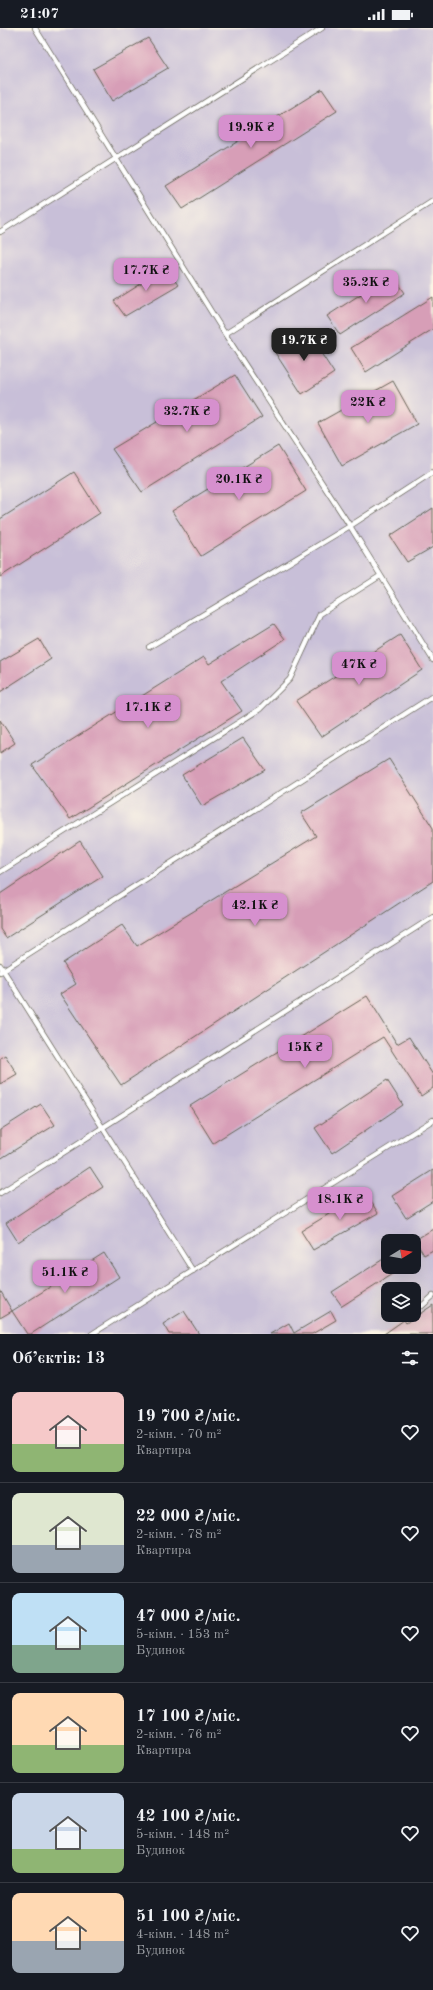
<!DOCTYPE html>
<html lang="uk">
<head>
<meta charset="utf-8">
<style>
	:root { --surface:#171b24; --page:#20242c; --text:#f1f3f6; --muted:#9ea1a6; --line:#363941; --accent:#d690ce }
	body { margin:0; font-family:"Old Standard TT",serif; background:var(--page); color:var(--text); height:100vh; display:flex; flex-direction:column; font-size:15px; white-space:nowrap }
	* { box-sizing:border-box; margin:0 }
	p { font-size:13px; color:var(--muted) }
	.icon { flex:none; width:22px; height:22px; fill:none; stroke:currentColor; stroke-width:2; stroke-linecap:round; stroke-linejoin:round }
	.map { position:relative; height:1306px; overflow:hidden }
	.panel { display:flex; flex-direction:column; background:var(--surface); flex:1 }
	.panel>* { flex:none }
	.needle { width:26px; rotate:79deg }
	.buttons { position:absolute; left:381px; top:1206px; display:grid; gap:8px }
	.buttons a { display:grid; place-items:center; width:40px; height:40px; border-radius:8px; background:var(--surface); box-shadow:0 4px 16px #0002; font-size:20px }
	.price { position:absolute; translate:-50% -34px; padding:0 9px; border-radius:8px; background:var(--accent); color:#111; font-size:13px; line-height:26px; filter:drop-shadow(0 1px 2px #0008) }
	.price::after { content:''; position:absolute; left:50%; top:24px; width:12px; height:9px; margin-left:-6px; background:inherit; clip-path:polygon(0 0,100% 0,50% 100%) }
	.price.selected { background:#222; color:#fff }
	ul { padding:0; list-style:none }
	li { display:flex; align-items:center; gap:12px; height:100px; padding:0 12px }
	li+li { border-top:1px solid var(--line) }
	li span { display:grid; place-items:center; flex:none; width:112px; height:80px; border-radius:8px; color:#555 }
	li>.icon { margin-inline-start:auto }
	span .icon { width:48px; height:48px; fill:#fffc; stroke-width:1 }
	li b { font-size:17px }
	h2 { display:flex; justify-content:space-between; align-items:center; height:48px; padding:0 12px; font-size:17px }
	.status { display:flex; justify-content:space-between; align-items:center; height:28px; padding:0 20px; background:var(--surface); direction:ltr }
	.status svg { height:11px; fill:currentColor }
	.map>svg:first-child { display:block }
	.industrial { fill:#c8bfd8; fill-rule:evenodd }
	.building { fill:#d79eb7 }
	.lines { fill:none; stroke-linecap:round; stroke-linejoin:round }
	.service-casing { stroke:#636154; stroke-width:6 }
	.service { stroke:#fff; stroke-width:4.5 }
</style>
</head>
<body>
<div class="status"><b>21:07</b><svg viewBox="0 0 49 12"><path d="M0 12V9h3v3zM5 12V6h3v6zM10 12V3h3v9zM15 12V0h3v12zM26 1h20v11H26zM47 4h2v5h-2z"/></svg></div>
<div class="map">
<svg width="433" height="1306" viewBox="0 0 433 1306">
	<rect width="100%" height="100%" fill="#fcf5e5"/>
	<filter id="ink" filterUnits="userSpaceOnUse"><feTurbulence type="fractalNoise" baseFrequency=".025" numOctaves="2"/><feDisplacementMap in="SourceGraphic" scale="8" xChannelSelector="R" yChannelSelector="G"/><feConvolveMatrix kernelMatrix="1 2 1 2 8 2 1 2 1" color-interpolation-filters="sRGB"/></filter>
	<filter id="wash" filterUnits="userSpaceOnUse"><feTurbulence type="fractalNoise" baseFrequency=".012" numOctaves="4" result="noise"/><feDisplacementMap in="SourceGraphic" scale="16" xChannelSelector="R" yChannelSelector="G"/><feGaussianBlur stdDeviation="0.9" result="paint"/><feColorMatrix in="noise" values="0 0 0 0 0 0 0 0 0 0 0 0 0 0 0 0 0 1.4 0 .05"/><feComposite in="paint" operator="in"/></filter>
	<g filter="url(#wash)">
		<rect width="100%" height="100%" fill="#e8e0bb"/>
		<path class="industrial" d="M0 0H433V1306H0ZM388 1213H414V1239H388ZM388 1261H414V1287H388Z"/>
		<g id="blocks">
			<path class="building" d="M148 10 168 40 112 73 93 41Z
				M322 61 337 83 182 181 166 158Z
				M166 240 178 257 125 288 114 273Z
				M392 246 405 265 340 307 327 288Z
				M433 269V301L366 344 351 320Z
				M306 302 334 345 302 366 274 323Z
				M235 347 262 389 142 464 112 421Z
				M393 353 417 396 342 438 318 395Z
				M278 418 306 463 201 528 172 483Z
				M74 444 100 485 0 549V491Z
				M433 480V519L407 534 390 508Z
				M274 596 285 611 221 653 242 683 70 791 32 737 204 629 209 636Z
				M400 607 422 642 321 709 296 673Z
				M39 611 51 631 0 664V634Z
				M0 692 15 715 0 725Z
				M243 710 265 742 202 778 182 747Z
				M389 731 433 800V853L121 1057 60 966 76 956 63 935 122 897 137 918 316 808 301 785Z
				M80 813 103 848 6 910 0 901V866Z
				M367 968 397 1016 409 1009 433 1047V1060L421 1068 383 1009 213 1115 190 1078Z
				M5 1027 17 1046 0 1056V1030Z
				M387 1052 403 1077 332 1125 315 1100Z
				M41 1076 55 1097 0 1131V1102Z
				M90 1139 103 1159 18 1214 6 1195Z
				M433 1142V1173L406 1190 392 1168Z
				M365 1164 378 1185 313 1222 301 1203Z
				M433 1201V1222L424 1227 415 1212Z
				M104 1225 119 1249 31 1306H27L12 1283Z
				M388 1228V1239H403L342 1278 332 1264Z
				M0 1262 12 1283 0 1290Z
				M433 1277V1306H384L404 1292 406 1295Z
				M184 1283 199 1306H169L163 1296Z
				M331 1283 336 1292 312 1306H270L289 1295 294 1305Z"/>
		</g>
	</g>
	<g filter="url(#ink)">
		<use href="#blocks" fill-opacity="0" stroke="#636154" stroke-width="1"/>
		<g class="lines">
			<g class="service-casing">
				<path id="service" d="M35 0 225 306
					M433 173 225 306 350 498 433 632
					M0 204 322 0
					M149 619 350 498 433 444
					M0 844 260 681 290 651 320 586 380 548
					M0 937 193 1243
					M0 944 433 668
					M0 1165 433 889
					M422 1278 433 1268
					M92 1306 433 1092"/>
			</g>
			<use href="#service" class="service"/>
		</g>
	</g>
</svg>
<div class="buttons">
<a><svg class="needle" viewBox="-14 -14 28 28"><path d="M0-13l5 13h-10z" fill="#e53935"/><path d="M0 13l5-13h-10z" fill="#9ea1a6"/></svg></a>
<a><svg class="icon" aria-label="layers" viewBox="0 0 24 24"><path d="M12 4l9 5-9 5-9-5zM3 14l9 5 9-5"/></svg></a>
</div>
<b class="price" style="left:251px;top:121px">19.9K ₴</b>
<b class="price" style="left:146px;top:264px">17.7K ₴</b>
<b class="price" style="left:366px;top:276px">35.2K ₴</b>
<b class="price selected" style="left:304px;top:334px">19.7K ₴</b>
<b class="price" style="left:368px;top:396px">22K ₴</b>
<b class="price" style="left:187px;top:405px">32.7K ₴</b>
<b class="price" style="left:239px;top:473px">20.1K ₴</b>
<b class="price" style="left:359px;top:658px">47K ₴</b>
<b class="price" style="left:148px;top:701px">17.1K ₴</b>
<b class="price" style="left:255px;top:899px">42.1K ₴</b>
<b class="price" style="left:305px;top:1041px">15K ₴</b>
<b class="price" style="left:340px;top:1193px">18.1K ₴</b>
<b class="price" style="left:65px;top:1266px">51.1K ₴</b>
</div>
<section class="panel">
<h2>Об’єктів: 13<svg class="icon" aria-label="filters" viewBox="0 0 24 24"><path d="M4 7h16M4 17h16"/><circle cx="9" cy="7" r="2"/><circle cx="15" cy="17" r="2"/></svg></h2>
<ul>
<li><span style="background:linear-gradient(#f6c9c9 65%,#8fb573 0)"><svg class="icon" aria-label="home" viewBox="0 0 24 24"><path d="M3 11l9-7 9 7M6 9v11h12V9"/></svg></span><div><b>19 700 ₴/міс.</b><p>2-кімн. · 70 m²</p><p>Квартира</p></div><svg class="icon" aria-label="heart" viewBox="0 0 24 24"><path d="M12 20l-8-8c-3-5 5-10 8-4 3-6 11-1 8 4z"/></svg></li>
<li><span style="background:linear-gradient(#dfe7d0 65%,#9aa5b1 0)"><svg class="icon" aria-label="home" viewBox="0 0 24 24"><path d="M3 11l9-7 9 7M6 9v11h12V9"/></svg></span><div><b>22 000 ₴/міс.</b><p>2-кімн. · 78 m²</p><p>Квартира</p></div><svg class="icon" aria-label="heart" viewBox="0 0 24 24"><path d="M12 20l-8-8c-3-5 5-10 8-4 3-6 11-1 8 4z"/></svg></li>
<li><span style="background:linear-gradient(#bfe0f5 65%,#7fa58c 0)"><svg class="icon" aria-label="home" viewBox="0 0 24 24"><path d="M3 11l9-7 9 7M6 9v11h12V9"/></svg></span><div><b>47 000 ₴/міс.</b><p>5-кімн. · 153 m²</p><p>Будинок</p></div><svg class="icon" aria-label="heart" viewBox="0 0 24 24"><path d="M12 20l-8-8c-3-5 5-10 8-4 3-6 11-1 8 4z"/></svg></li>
<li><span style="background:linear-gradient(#ffd9b3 65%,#8fb573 0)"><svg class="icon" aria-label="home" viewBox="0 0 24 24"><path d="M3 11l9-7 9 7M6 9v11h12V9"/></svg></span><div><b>17 100 ₴/міс.</b><p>2-кімн. · 76 m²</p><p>Квартира</p></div><svg class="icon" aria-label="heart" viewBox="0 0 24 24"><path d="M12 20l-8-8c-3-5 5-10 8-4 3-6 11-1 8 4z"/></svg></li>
<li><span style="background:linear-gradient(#c9d6e8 70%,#8fb573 0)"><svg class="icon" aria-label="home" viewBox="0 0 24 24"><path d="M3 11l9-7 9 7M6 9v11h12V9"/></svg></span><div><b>42 100 ₴/міс.</b><p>5-кімн. · 148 m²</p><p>Будинок</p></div><svg class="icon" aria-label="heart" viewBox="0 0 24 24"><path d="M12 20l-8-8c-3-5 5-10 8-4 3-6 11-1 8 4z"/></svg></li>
<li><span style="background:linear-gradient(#ffd9b3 60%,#9aa5b1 0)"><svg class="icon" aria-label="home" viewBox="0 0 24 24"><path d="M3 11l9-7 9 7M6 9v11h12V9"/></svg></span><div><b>51 100 ₴/міс.</b><p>4-кімн. · 148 m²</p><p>Будинок</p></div><svg class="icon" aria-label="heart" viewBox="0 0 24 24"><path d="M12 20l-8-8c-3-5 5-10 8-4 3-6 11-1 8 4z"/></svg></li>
</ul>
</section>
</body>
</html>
